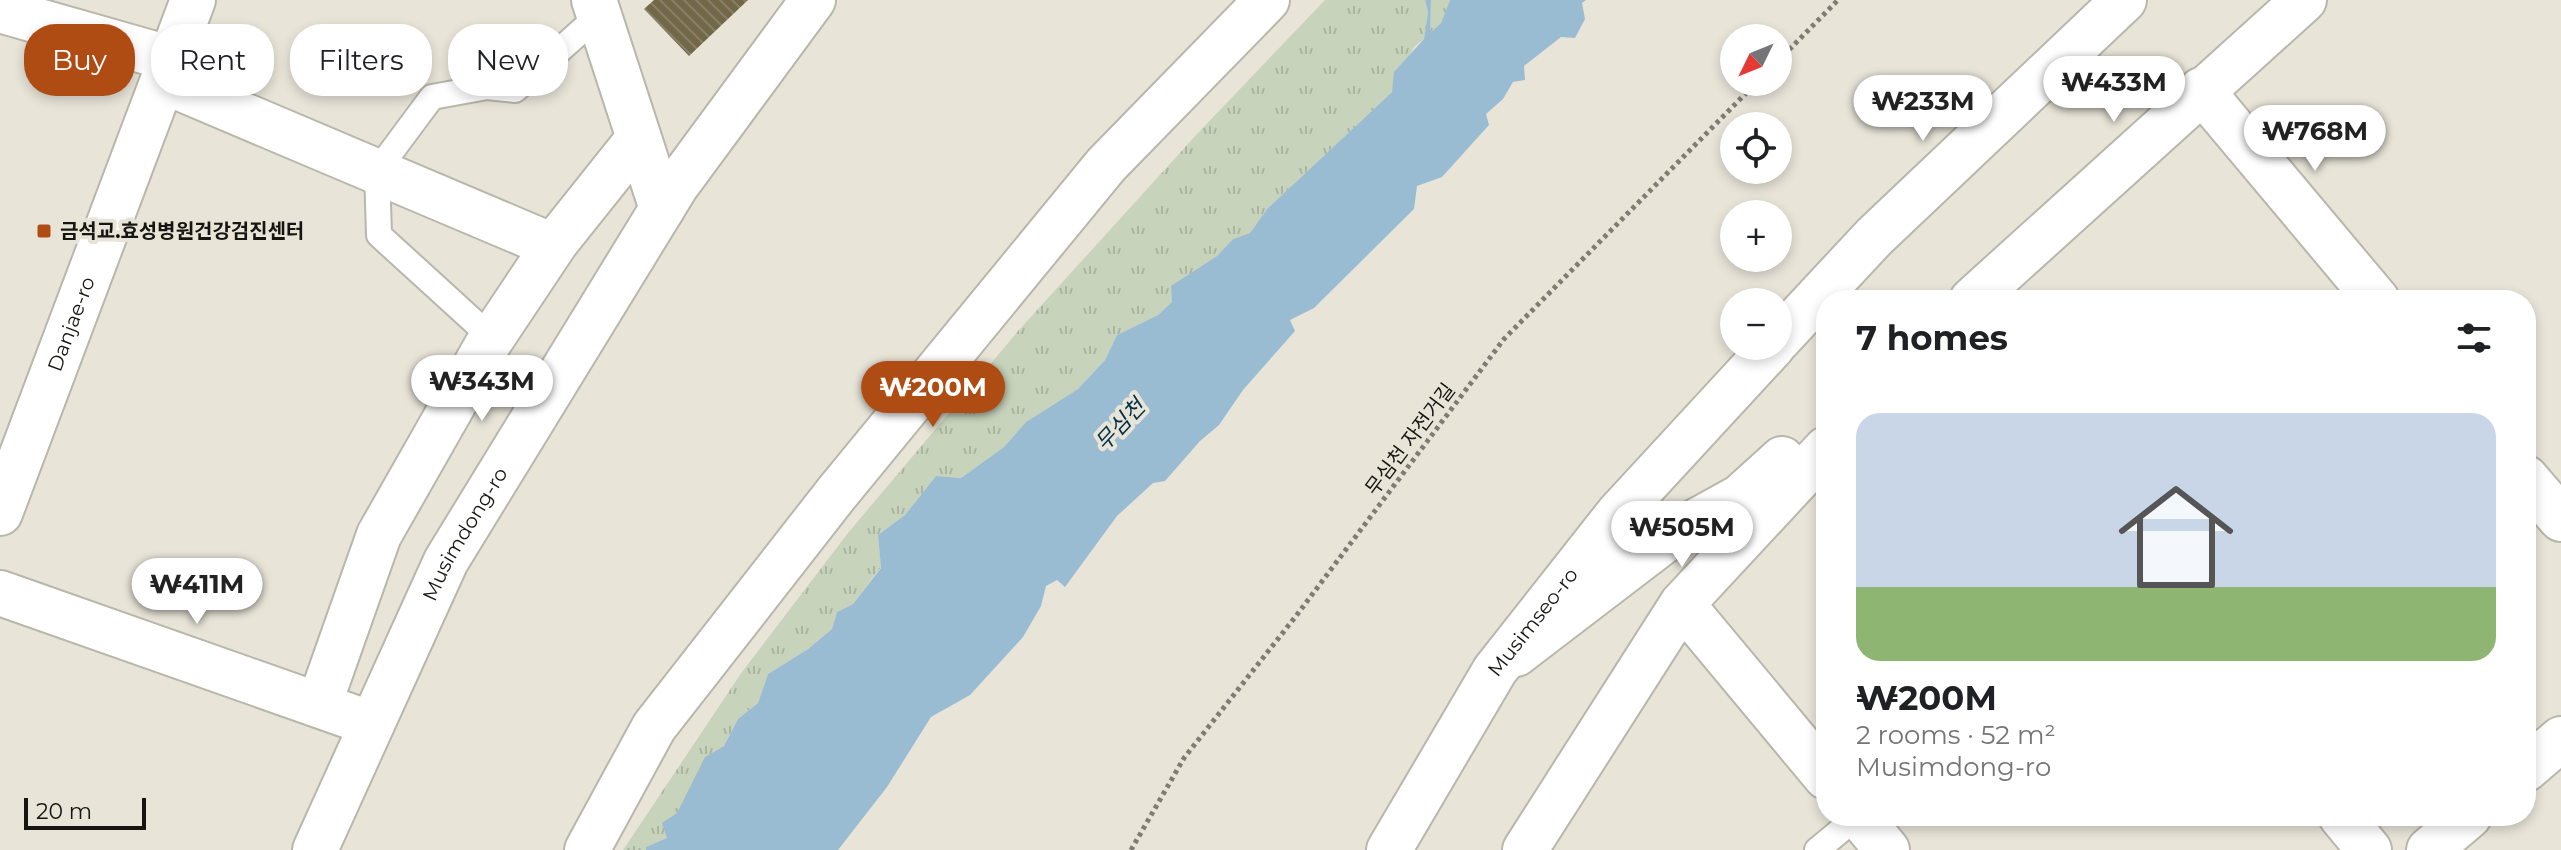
<!DOCTYPE html>
<html lang="en">
<head>
<meta charset="utf-8">
<style>
	:root { --surface:#fff; --page:#f2f2f2; --text:#202124; --muted:#757577; --line:#e0e0e0; --accent:#af4c13 }
	body { margin:0; font-family:Montserrat,"Noto Sans KR",sans-serif; background:var(--page); color:var(--text); height:100vh; display:flex; flex-direction:column; font-size:30px; white-space:nowrap }
	* { box-sizing:border-box; margin:0 }
	p { font-size:26px; color:var(--muted) }
	.icon { flex:none; width:44px; height:44px; fill:none; stroke:currentColor; stroke-width:2; stroke-linecap:round; stroke-linejoin:round }
	.map { position:relative; flex:1; overflow:hidden }
	.details { position:absolute; left:1816px; top:290px; width:720px; height:536px; display:flex; flex-direction:column; background:var(--surface); border-radius:32px; box-shadow:0 4px 12px #0003 }
	.details>* { flex:none }
	.top-card { position:absolute; left:24px; top:24px; width:760px; height:72px; display:flex; gap:16px }
	.needle { width:52px; rotate:227deg }
	.fabs { position:absolute; left:1720px; top:24px; display:grid; gap:16px }
	.fabs a { display:grid; place-items:center; width:72px; height:72px; border-radius:50%; background:var(--surface); box-shadow:0 4px 12px #0003; font-size:40px }
	.scale { position:absolute; left:24px; bottom:20px; width:122px; box-sizing:border-box; padding-left:8px; border:4px solid #161511; border-top:0; font-size:22px; line-height:28px; white-space:nowrap; color:#161511; -webkit-text-stroke:6px #e8e4d8; paint-order:stroke }
	.price { position:absolute; translate:-50% -68px; padding:0 18px; border-radius:28px; background:#fff; color:#222; font-size:26px; line-height:52px; filter:drop-shadow(0 2px 4px #0008) }
	.price::after { content:''; position:absolute; left:50%; top:48px; width:24px; height:18px; margin-left:-12px; background:inherit; clip-path:polygon(0 0,100% 0,50% 100%) }
	.price.selected { background:var(--accent); color:#fff }
	ul { padding:0; list-style:none }
	li { display:grid; align-content:center; gap:16px; height:424px; padding:0 40px }
	li+li { border-top:2px solid var(--line) }
	li span { display:grid; place-items:center; height:248px; border-radius:24px; color:#555 }
	li>.icon { margin-inline-start:auto }
	span .icon { width:144px; height:144px; fill:#fffc; stroke-width:1 }
	li b { font-size:34px }
	h2 { display:flex; justify-content:space-between; align-items:center; height:96px; padding:0 40px; font-size:34px }
	.chip { padding:0 28px; border-radius:32px; background:var(--surface); box-shadow:0 4px 12px #0003; font-size:28px; line-height:72px }
	.chip.selected { background:var(--accent); color:#fff }
	.map>svg:first-child { display:block }
	.grass { fill:url(#grass-tufts) }
	.water { fill:#9abcd3 }
	.building { fill:url(#building-back-hatch) }
	.lines { fill:none; stroke-linecap:round; stroke-linejoin:round }
	.lane-casing { stroke:#b9b6aa; stroke-width:28 }
	.street-casing { stroke:#b9b6aa; stroke-width:48 }
	.secondary-casing { stroke:#b9b6aa; stroke-width:48 }
	.path { stroke:#7f7c74; stroke-width:5; stroke-dasharray:4 4; stroke-linecap:butt }
	.lane { stroke:#fff; stroke-width:24 }
	.street { stroke:#fff; stroke-width:44 }
	.secondary { stroke:#fff; stroke-width:44 }
	.poi-dot { fill:#af4c13; stroke:#e8e4d8; stroke-width:3 }
	.labels { text-anchor:middle; dominant-baseline:central; stroke-width:8; stroke-linejoin:round; paint-order:stroke }
	.poi-label { font-size:20px; font-weight:bold; fill:#161511; stroke:#e8e4d8; text-anchor:start }
	.street-label { font-size:20px; fill:#161511; stroke:#e8e4d8 }
	.water-label { font-size:22px; font-style:italic; fill:#002f46; stroke:#e8e4d8 }
</style>
</head>
<body>
<div class="map">
<svg width="2561" height="850" viewBox="0 0 2561 850">
	<defs>
		<pattern id="grass-tufts" width="24" height="20" patternUnits="userSpaceOnUse" patternTransform="scale(2)"><rect width="24" height="20" fill="#c7d3bb"/><path d="M3 7l-1-3M5 7V3M7 7l1-3M15 17l-1-3M17 17v-4M19 17l1-3" fill="none" stroke="#aab4a0"/></pattern>
		<pattern id="building-back-hatch" width="6" height="6" patternUnits="userSpaceOnUse" patternTransform="scale(2)"><rect width="6" height="6" fill="#726847"/><path d="M-1 5l2 2M0 0l6 6M5-1l2 2" fill="none" stroke="#878069"/></pattern>
	</defs>
	<rect width="100%" height="100%" fill="#e8e4d8"/>
	<path class="grass" d="M1325 0H1425L1428 12 1424 39 1414 47 1392 92 1267 209 1250 233 1233 239 1217 256 1172 286V302L1158 315 1117 335 1105 360 1078 389 1026 422 1004 447 961 478 936 476 905 515 878 535 881 567 853 604 837 612 832 629 808 649 768 674 758 703 738 719 724 746 705 758 667 838 647 847 646 850H623L742 672 848 533 1019 330 1198 133Z
		M1431 0H1450L1441 23 1429 34Z"/>
	<path class="water" d="M1425 0H1431L1430 33 1441 23 1450 0H1586L1582 3 1585 19 1575 38 1561 37 1524 66 1525 80 1513 82 1503 99 1486 114 1489 125 1442 177 1417 186 1414 209 1314 308 1290 320 1295 331 1243 390 1219 425 1200 441 1165 481 1153 483 1117 516 1065 587 1057 580 1046 586 1041 606 1023 637 970 695 931 717 887 787 838 850H646V847L667 838 662 823 677 813 705 757 724 746 738 719 758 703 768 674 808 649 832 629 837 612 853 604 881 568 878 535 905 515 936 476 961 478 1004 447 1026 422 1078 389 1105 360 1117 335 1158 315 1172 302 1171 286 1217 256 1233 239 1250 233 1267 209 1392 92 1394 72 1424 39 1428 12Z"/>
	<path class="building" d="M654 0H748L689 56 644 9Z"/>
	<g class="lines">
		<g class="lane-casing">
			<path id="lane" d="M492 338 379 235 377 171 432 97 487 87 515 90 599 15
				M1817 850 1858 816"/>
		</g>
		<g class="street-casing">
			<path id="street" d="M594 0 662 209
				M0 10 172 59
				M163 81 553 246
				M2201 90 2377 300
				M1972 300 2304 0
				M2526 478 2561 519
				M0 593 372 724
				M1682 604 1826 777
				M1516 654 1673 534 1740 497 1782 459
				M319 705 379 535 486 347 556 242 639 138
				M2526 769 2561 739
				M1859 816 1887 850
				M2341 816 2369 850
				M587 850 654 727 836 494 1106 165 1267 0
				M1525 850 1682 604 1826 449
				M2429 850 2469 816"/>
		</g>
		<g class="secondary-casing">
			<g id="secondary">
				<path d="M1778 340 1874 237 2124 0"/>
				<path id="s1" d="M0 513 193 0"/>
				<path id="s2" d="M315 850 446 561 676 186 813 0"/>
				<path id="s3" d="M1389 850 1495 670 1618 514 1773 346"/>
			</g>
		</g>
		<path class="path" d="M1778 61 1838 0
			M1131 850 1184 758 1296 616 1504 339 1757 82"/>
		<use href="#lane" class="lane"/>
		<use href="#street" class="street"/>
		<use href="#secondary" class="secondary"/>
	</g>
	<rect class="poi-dot" x="36" y="223" width="16" height="16" rx="4"/>
	<g class="labels">
		<g class="poi-label">
			<text x="60" y="231">금석교.효성병원건강검진센터</text>
		</g>
		<g class="street-label">
			<text stroke="none"><textPath href="#s1" startOffset="202">Danjae-ro</textPath></text>
			<text transform="translate(1410 439) rotate(-53)">무심천 자전거길</text>
			<text stroke="none"><textPath href="#s2" startOffset="350">Musimdong-ro</textPath></text>
			<text stroke="none"><textPath href="#s3" startOffset="270">Musimseo-ro</textPath></text>
		</g>
		<g class="water-label">
			<text transform="translate(1120 425) rotate(-47)">무심천</text>
		</g>
	</g>
</svg>
<div class="fabs">
<a><svg class="needle" viewBox="-14 -14 28 28"><path d="M0-13l5 13h-10z" fill="#e53935"/><path d="M0 13l5-13h-10z" fill="#757577"/></svg></a>
<a><svg class="icon" aria-label="locate" viewBox="0 0 24 24"><circle cx="12" cy="12" r="6"/><path d="M12 2v4M12 18v4M2 12h4M18 12h4"/></svg></a>
<a>+</a>
<a>−</a>
</div>
<div class="scale">20 m</div>
<b class="price" style="left:2114px;top:124px">₩433M</b>
<b class="price" style="left:1923px;top:143px">₩233M</b>
<b class="price" style="left:2315px;top:173px">₩768M</b>
<b class="price" style="left:482px;top:423px">₩343M</b>
<b class="price selected" style="left:933px;top:429px">₩200M</b>
<b class="price" style="left:1682px;top:569px">₩505M</b>
<b class="price" style="left:197px;top:626px">₩411M</b>
<div class="top-card">
<a class="chip selected">Buy</a>
<a class="chip">Rent</a>
<a class="chip">Filters</a>
<a class="chip">New</a>
</div>
<section class="details">
<h2>7 homes<svg class="icon" aria-label="filters" viewBox="0 0 24 24"><path d="M4 7h16M4 17h16"/><circle cx="9" cy="7" r="2"/><circle cx="15" cy="17" r="2"/></svg></h2>
<ul>
<li><span style="background:linear-gradient(#c9d6e8 70%,#8fb573 0)"><svg class="icon" aria-label="home" viewBox="0 0 24 24"><path d="M3 11l9-7 9 7M6 9v11h12V9"/></svg></span><div><b>₩200M</b><p>2 rooms · 52 m²</p><p>Musimdong-ro</p></div></li>
</ul>
</section>
</div>
</body>
</html>
